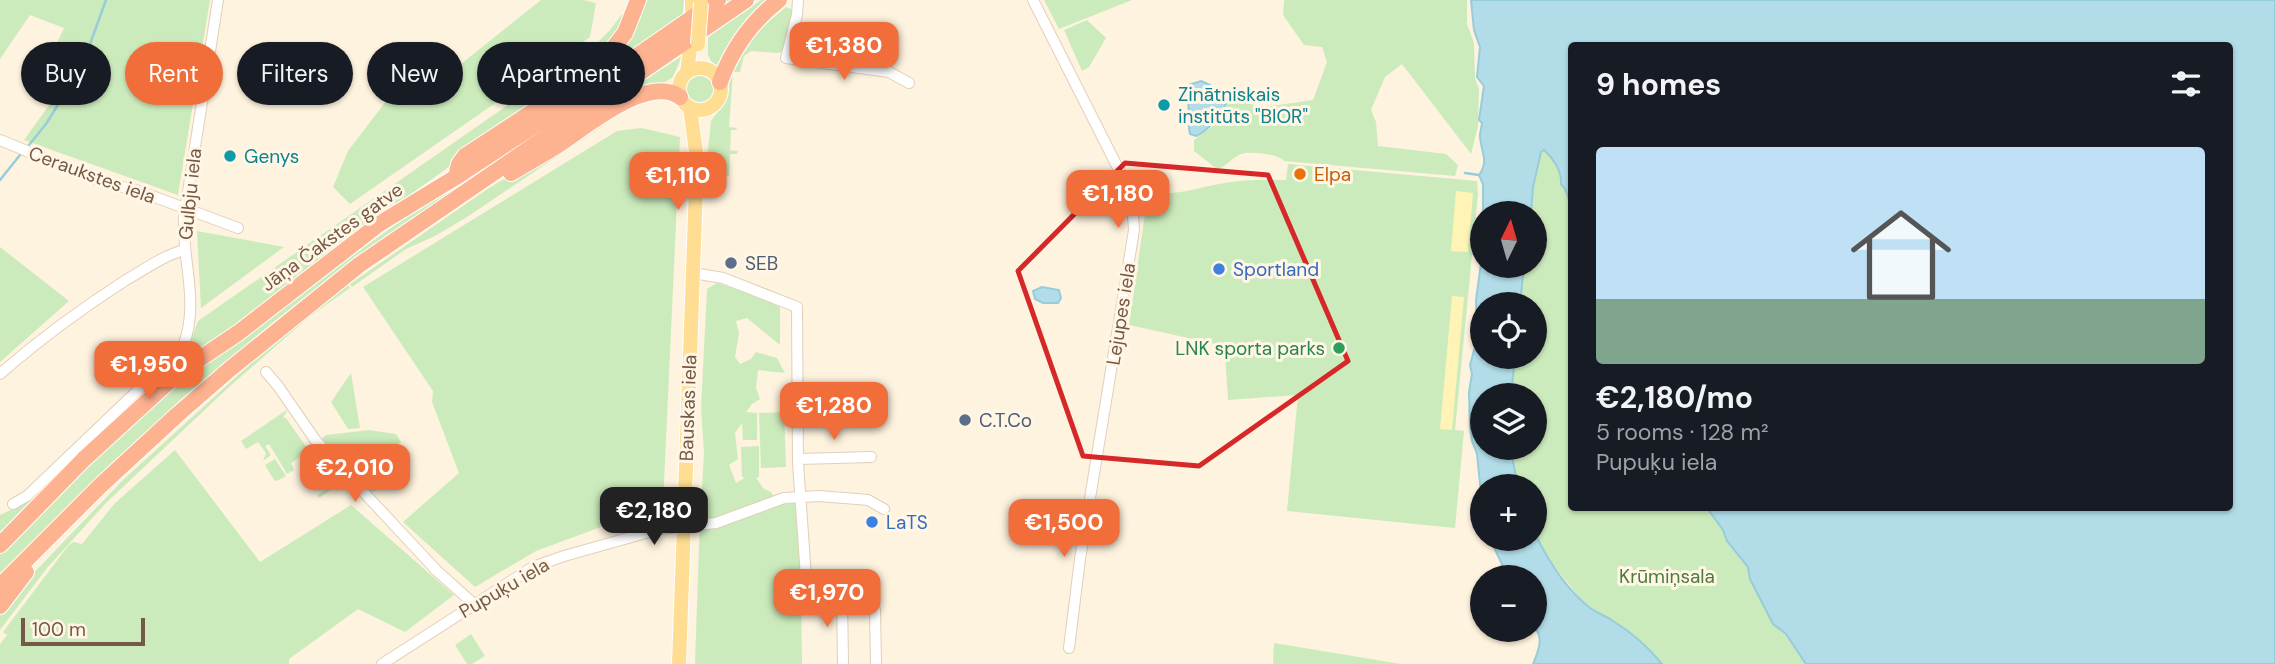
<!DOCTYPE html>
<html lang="en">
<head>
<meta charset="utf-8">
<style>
	:root { --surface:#171b24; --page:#242831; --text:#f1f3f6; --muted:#9ea1a6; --accent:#f16d3a }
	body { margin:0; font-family:"DM Sans",sans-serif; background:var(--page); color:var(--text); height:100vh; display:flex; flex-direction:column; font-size:26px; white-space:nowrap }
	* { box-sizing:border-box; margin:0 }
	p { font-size:23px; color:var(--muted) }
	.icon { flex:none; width:38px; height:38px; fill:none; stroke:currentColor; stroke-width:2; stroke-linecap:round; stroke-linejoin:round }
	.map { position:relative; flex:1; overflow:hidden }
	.side { position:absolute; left:1568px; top:42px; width:665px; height:469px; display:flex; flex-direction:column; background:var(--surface); border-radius:7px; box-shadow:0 2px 5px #0004 }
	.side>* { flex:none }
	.banner { position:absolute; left:21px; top:42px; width:665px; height:63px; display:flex; gap:14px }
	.needle { width:46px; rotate:5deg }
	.tools { position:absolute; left:1470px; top:201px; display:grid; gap:14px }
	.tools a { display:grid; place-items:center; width:77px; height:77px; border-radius:50%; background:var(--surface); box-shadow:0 2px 5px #0004; font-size:35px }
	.scale { position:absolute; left:21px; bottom:18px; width:124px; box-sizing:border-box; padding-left:7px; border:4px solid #755845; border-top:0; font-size:19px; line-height:24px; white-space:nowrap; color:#755845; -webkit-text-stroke:5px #fff6e5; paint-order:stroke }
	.price { position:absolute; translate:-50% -60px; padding:0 16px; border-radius:14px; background:var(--accent); color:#fff; font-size:23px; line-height:46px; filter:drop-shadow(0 2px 4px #0008) }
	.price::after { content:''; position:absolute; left:50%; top:42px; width:21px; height:16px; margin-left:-10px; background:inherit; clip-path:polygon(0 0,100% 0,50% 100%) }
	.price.current { background:#222; color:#fff }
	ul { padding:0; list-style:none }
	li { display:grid; align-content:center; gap:14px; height:371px; padding:0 28px }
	li span { display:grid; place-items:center; height:217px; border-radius:7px; color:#555 }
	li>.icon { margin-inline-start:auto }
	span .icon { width:126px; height:126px; fill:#fffc; stroke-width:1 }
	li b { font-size:30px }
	h2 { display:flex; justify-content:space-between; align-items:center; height:84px; padding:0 28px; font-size:30px }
	.chip { padding:0 24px; border-radius:32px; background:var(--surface); box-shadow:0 2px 5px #0004; font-size:24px; line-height:63px }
	.chip.current { background:var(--accent); color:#fff }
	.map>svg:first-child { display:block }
	.green { fill:#ccebbc }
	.sand { fill:#fff3b6 }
	.water { fill:#b2dde8; stroke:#97ccda; stroke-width:2 }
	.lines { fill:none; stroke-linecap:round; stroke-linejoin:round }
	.stream { stroke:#97ccda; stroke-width:2.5 }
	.minor-casing { stroke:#e2cfba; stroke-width:12 }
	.major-casing { stroke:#fff; stroke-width:16 }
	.highway-casing { stroke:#fff; stroke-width:18 }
	.minor { stroke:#fff; stroke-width:10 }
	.major { stroke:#ffdd93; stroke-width:14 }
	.highway { stroke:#fdb290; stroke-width:16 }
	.major-bridge-casing { stroke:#fff; stroke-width:16; stroke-linecap:butt }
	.major-bridge { stroke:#ffdd93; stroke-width:14 }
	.marked { fill:none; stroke:#d62828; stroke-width:5; stroke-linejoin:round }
	.culture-dot { fill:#0f9aa8; stroke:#fff6e5; stroke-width:2.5 }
	.food-dot { fill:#e8710a; stroke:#fff6e5; stroke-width:2.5 }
	.service-dot { fill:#5c6f8a; stroke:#fff6e5; stroke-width:2.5 }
	.shop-dot { fill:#3f7fe0; stroke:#fff6e5; stroke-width:2.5 }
	.leisure-dot { fill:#2e9e5b; stroke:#fff6e5; stroke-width:2.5 }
	.labels { text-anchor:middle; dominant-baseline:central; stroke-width:6; stroke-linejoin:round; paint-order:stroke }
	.culture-label { font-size:19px; fill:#0d838f; stroke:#fff6e5; text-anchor:start }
	.food-label { font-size:19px; fill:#c56008; stroke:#fff6e5; text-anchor:start }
	.street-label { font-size:19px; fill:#755845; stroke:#fff6e5 }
	.service-label { font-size:19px; fill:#4e5e75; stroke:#fff6e5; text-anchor:start }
	.shop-label { font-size:19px; fill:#366cbe; stroke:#fff6e5; text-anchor:start }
	.leisure-label { font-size:19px; fill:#27864d; stroke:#fff6e5; text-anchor:end }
	.park-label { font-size:19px; fill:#4c7b3c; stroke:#fff6e5 }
</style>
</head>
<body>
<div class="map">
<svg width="2275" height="664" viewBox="0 0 2275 664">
	<rect width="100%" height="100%" fill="#fef3de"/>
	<path class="green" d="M0 0H210L178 195 24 140 73 72 78 60 54 49 64 28 30 15 0 59Z
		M541 0H583L596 3 590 37 350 204 333 187 348 151 400 83H437Z
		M643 0H684L683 15 582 84Z
		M725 0H740L362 255 275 321 186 395 106 468 0 578V553L38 512 178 381 441 192Z
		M761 0H770L722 61H719L717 66 712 63 708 55V37Z
		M1044 0H1132L1059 29Z
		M1284 0H1467V24L1474 43 1475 78 1479 89 1478 126 1471 154 1402 64 1385 77 1371 110 1376 122 1378 146 1446 154 1458 165 1455 176 1284 161C1278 154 1251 151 1241 154 1234 157 1225 166 1218 170L1194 151V140L1221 120 1228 99 1264 107 1313 100 1327 62 1322 47 1304 45 1283 15Z
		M786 7 794 10 782 52 778 53 751 51 744 56 740 72H733L729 127 737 128 736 130H731L730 150 738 151 737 154H730L729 176 706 170 711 121 726 100 730 74 755 33Z
		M622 14V28L596 62 390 209 234 330 0 536V515L33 499 123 412 172 369 187 351 198 321 598 42 610 30Z
		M1087 20 1106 38 1089 67 1082 71 1064 30Z
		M682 56 673 77 662 84V87L601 108Z
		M684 90a15 15 0 1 1 30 0a15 15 0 1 1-30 0Z
		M641 100 467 217 435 236 406 249 352 287 350 284 489 188Z
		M642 128 680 137 663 504 536 551 475 587 403 522 459 473 432 402 433 391 363 287 617 131Z
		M1544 150 1554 160 1571 203 1572 508H1707L1723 530 1727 541 1748 567 1750 579 1773 624 1786 634 1806 664H1662L1654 655 1620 626 1591 609 1579 597 1548 558 1535 534V486H1518L1513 462V448H1535V396H1511L1515 357H1535V304H1520L1524 266H1535V214L1531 213 1533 187 1541 152Z
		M1288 164 1477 181 1478 194 1455 430 1464 431 1455 528 1287 511 1298 395 1228 400 1225 354 1215 353 1216 344 1129 325 1146 207 1159 194C1185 193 1201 187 1225 183 1245 179 1265 180 1286 180Z
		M197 231 284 247 201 308Z
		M0 247 69 301 0 362Z
		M717 283 759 296 780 307V345L747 318 736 321 739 333 735 357 740 364 751 359 756 352 777 358 785 373 758 370 756 388 760 399 752 404 746 412 757 413V440H743L742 423 735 433 738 459 729 465 736 483 745 478 742 477 741 447 759 446V477L756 478 764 489 771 492 780 504 795 503 801 574 802 664H695L699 543 704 452 701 408 707 289Z
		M348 285 350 288 309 317 229 387 106 503 47 568 0 630V614L21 586 123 480 271 345Z
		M351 373 360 428 348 429 331 402Z
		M288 409 283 418H286L309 451 291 463 294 470 287 474 269 444 265 446 271 455 263 461 266 453 258 442 246 449 241 441Z
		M784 412 786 467 761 468 759 413Z
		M369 430 396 434 401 442 394 448 393 452 406 470 376 491 371 492 319 441 326 435Z
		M175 450 260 562 351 505 454 595 405 632 358 609 289 659V664H0V644L7 635 3 632 68 546 73 542 82 544 115 503Z
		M275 459 286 476 277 481 274 480 265 465Z
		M328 460 345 478 337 485 334 484 322 466Z
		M317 466 320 467 332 486V489L319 498 317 495 325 490 315 475 308 479 305 476Z
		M471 634 485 656 472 664H467L455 645Z
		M1274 643 1401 664H1273Z"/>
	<path class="sand" d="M1456 191 1473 193 1468 252 1451 251Z
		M1452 296 1464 297 1452 430 1440 429Z"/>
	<path class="water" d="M1471 0H2275V664H1806L1786 634 1773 624 1750 579 1748 567 1727 541 1723 530 1707 508H2230V46H1572L1571 216C1569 205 1570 193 1561 184 1562 171 1553 158 1544 150L1541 152 1533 187 1531 213H1483V184L1479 175C1490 160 1480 151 1480 135 1480 131 1482 127 1482 123L1479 120 1484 86 1477 77 1480 47 1474 30Z
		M1201 81C1214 86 1221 91 1226 104 1220 116 1208 131 1196 136L1190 134 1189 128 1188 85Z
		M1482 256V266H1524L1520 304H1482V357H1515L1511 395 1482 396V448H1513V462L1518 486H1482V503L1477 454 1472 441 1470 427 1469 392 1472 374 1470 365 1477 339 1476 300Z
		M1042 287 1059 290 1061 298 1058 303H1043L1035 299 1033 291Z
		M1535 534C1548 560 1567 590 1590 608 1597 613 1606 616 1613 621 1631 632 1649 648 1662 664H1533C1538 652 1544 639 1535 628V578L1508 577 1490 539H1535Z"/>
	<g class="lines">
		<path class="stream" d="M29 145 46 124 82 66 106 0
			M1465 173 1479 175
			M0 180 20 155"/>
		<g class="minor-casing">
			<path id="minor" d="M798 0 797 15 786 58 889 72 909 83
				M1033 0 1119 170 1132 201 1134 230 1129 261 1080 559 1069 648
				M0 140 105 183 136 190 238 228
				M693 273 723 278 797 307 798 463 806 577 875 610 876 664
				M266 372 278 386 316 441 437 571 475 605
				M0 374C40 339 81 309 126 280 145 269 163 256 184 250
				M797 397 867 396
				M798 459 871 457
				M13 504 27 496 183 347C200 301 182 264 184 217L218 0
				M842 593 843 664
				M382 664 533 567 564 556 660 529 716 523 784 498 819 496 857 499 868 500 884 509"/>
		</g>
		<g class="major-casing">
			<path id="major" d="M692 9V0
				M679 89a21 21 0 1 1 42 0a21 21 0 1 1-42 0Z
				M687 72 690 49
				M679 664 697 159 690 108"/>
		</g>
		<g class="highway-casing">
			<path id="highway" d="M720 82C732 49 751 22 779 0
				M511 173C527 163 543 155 558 145 586 127 648 74 680 97
				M456 177 459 164 465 156 546 103 604 60 625 33 638 0
				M0 545 84 459 177 374 238 333 379 224 456 177 579 96 718 0
				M0 586 100 486 177 415 230 369 359 265 746 0
				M0 606 26 572"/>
		</g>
		<use href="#minor" class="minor"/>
		<use href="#major" class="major"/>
		<use href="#highway" class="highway"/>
		<g class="major-bridge-casing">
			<path id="major-bridge" d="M698 44 701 3"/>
		</g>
		<use href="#major-bridge" class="major-bridge"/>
	</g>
	<path class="marked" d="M1125 163 1268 175 1348 361 1199 466 1083 456 1018 271Z"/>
	<g class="culture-dot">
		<circle cx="1164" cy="105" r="7"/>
		<circle cx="230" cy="156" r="7"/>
	</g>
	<circle class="food-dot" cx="1300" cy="174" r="7"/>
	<g class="service-dot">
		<circle cx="731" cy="263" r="7"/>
		<circle cx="965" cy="420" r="7"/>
	</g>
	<g class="shop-dot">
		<circle cx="1219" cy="269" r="7"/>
		<circle cx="872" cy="522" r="7"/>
	</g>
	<circle class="leisure-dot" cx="1339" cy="348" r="7"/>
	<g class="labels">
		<g class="culture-label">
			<text x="1178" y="94">Zinātniskais<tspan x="1178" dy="22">institūts "BIOR"</tspan></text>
			<text x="244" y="156">Genys</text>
		</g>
		<g class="food-label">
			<text x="1314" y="174">Elpa</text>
		</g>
		<g class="street-label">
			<text transform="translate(92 175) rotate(20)">Ceraukstes iela</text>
			<text transform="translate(190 194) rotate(-84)">Gulbju iela</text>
			<text transform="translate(332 237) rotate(-36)">Jāņa Čakstes gatve</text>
			<text transform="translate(1121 314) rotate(-81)">Lejupes iela</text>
			<text transform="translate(688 408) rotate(-88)">Bauskas iela</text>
			<text transform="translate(504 588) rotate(-30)">Pupuķu iela</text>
		</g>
		<g class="service-label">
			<text x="745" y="263">SEB</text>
			<text x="979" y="420">C.T.Co</text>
		</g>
		<g class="shop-label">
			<text x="1233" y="269">Sportland</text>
			<text x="886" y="522">LaTS</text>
		</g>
		<g class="leisure-label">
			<text x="1325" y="348">LNK sporta parks</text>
		</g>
		<g class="park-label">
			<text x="1667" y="576">Krūmiņsala</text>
		</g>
	</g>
</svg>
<div class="tools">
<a><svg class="needle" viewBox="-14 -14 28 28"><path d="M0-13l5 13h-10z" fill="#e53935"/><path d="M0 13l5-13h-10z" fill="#9ea1a6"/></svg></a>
<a><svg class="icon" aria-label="locate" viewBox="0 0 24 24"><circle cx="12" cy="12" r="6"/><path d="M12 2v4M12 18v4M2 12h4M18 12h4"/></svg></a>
<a><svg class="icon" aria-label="layers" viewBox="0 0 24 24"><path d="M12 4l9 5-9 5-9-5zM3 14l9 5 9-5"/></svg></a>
<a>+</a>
<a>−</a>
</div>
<div class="scale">100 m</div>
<b class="price" style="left:844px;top:82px">€1,380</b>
<b class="price" style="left:678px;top:212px">€1,110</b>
<b class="price" style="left:1118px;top:230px">€1,180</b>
<b class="price" style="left:149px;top:401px">€1,950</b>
<b class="price" style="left:834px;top:442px">€1,280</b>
<b class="price" style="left:355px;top:504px">€2,010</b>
<b class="price current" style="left:654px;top:547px">€2,180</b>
<b class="price" style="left:1064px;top:559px">€1,500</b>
<b class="price" style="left:827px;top:629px">€1,970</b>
<div class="banner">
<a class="chip">Buy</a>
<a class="chip current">Rent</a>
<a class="chip">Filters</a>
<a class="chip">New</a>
<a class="chip">Apartment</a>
</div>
<section class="side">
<h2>9 homes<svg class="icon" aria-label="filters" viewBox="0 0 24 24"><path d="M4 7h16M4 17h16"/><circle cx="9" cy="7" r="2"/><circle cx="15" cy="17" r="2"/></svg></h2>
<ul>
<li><span style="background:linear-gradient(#bfe0f5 70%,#7fa58c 0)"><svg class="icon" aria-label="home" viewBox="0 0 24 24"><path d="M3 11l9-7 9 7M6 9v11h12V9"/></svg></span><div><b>€2,180/mo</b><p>5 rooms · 128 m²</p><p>Pupuķu iela</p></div></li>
</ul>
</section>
</div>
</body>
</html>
